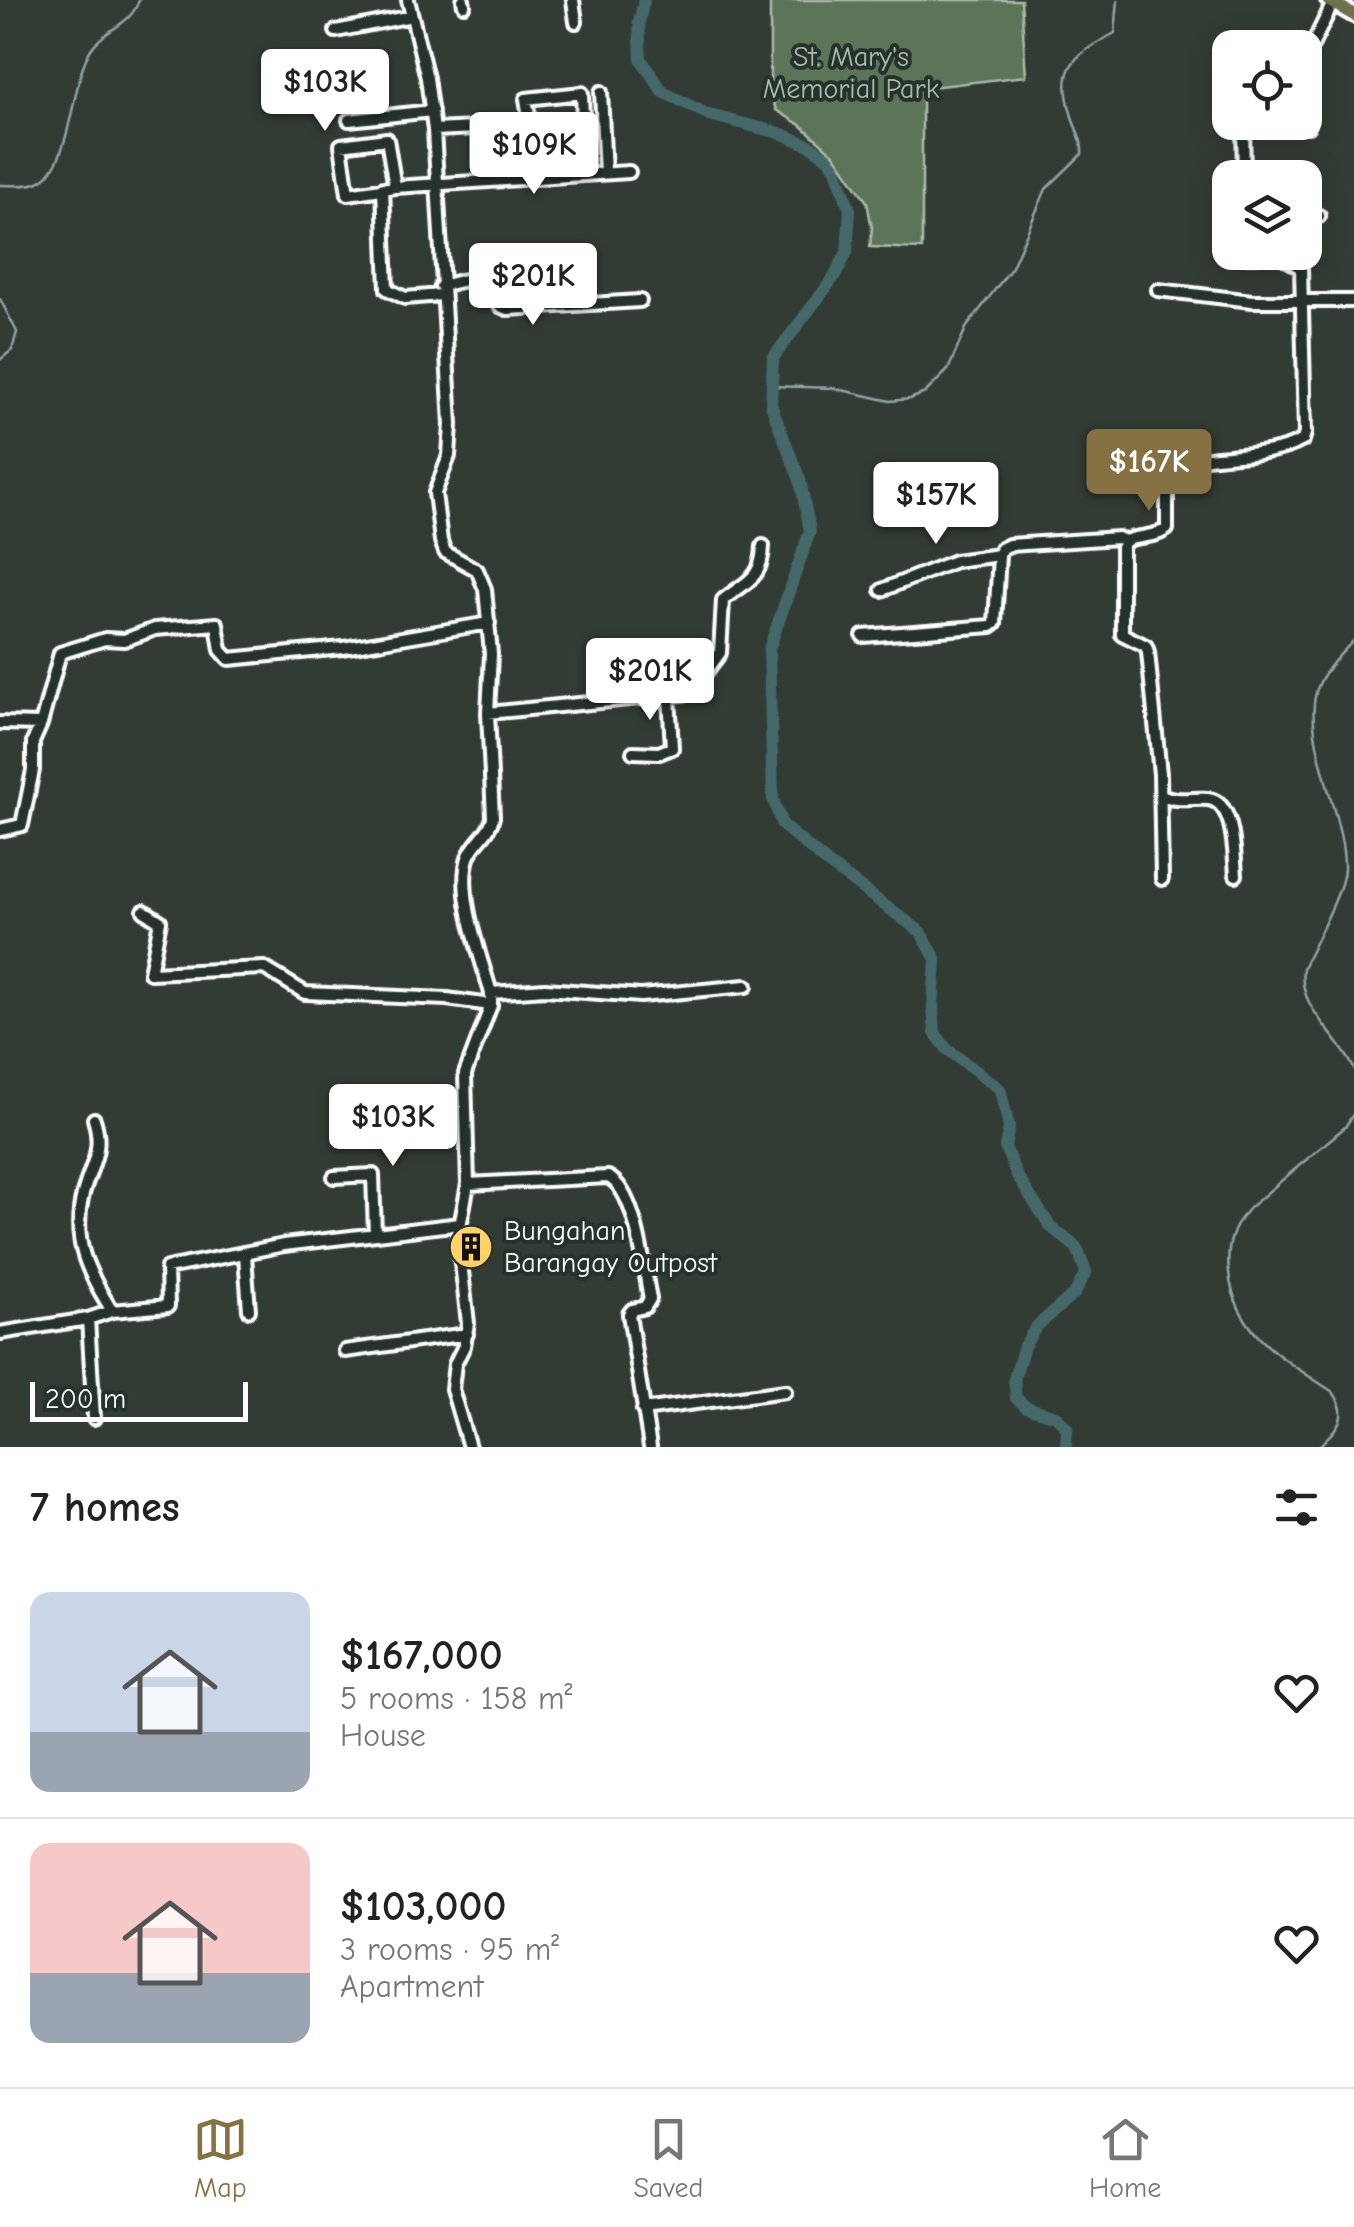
<!DOCTYPE html>
<html lang="en">
<head>
<meta charset="utf-8">
<style>
	:root { --surface:#fff; --page:#f2f2f2; --text:#222; --muted:#767676; --line:#e0e0e0; --accent:#857141 }
	body { margin:0; font-family:"Comic Neue",sans-serif; background:var(--page); color:var(--text); height:100vh; display:flex; flex-direction:column; font-size:38px; white-space:nowrap }
	* { box-sizing:border-box; margin:0 }
	p { font-size:32px; color:var(--muted) }
	.icon { flex:none; width:55px; height:55px; fill:none; stroke:currentColor; stroke-width:2; stroke-linecap:round; stroke-linejoin:round }
	.map { position:relative; height:1447px; overflow:hidden }
	.side { display:flex; flex-direction:column; background:var(--surface); flex:1 }
	.side>* { flex:none }
	.fabs { position:absolute; left:1212px; top:30px; display:grid; gap:20px }
	.fabs a { display:grid; place-items:center; width:110px; height:110px; border-radius:20px; background:var(--surface); box-shadow:0 5px 25px #0003; font-size:50px }
	.scale { position:absolute; left:30px; bottom:25px; width:218px; box-sizing:border-box; padding-left:10px; border:5px solid #fff; border-top:0; font-size:28px; line-height:35px; white-space:nowrap; color:#fff; -webkit-text-stroke:8px #26332d; paint-order:stroke }
	.price { position:absolute; translate:-50% -85px; padding:0 22px; border-radius:10px; background:#fff; color:#222; font-size:32px; line-height:65px; filter:drop-shadow(0 2px 5px #0008) }
	.price::after { content:''; position:absolute; left:50%; top:60px; width:30px; height:22px; margin-left:-15px; background:inherit; clip-path:polygon(0 0,100% 0,50% 100%) }
	.price.on { background:var(--accent); color:#fff }
	ul { padding:0; list-style:none }
	li { display:flex; align-items:center; gap:30px; height:250px; padding:0 30px }
	li+li { border-top:2px solid var(--line) }
	li span { display:grid; place-items:center; flex:none; width:280px; height:200px; border-radius:20px; color:#555 }
	li>.icon { margin-inline-start:auto }
	span .icon { width:120px; height:120px; fill:#fffc; stroke-width:1 }
	li b { font-size:42px }
	h2 { display:flex; justify-content:space-between; align-items:center; height:120px; padding:0 30px; font-size:42px }
	.menu { display:flex; justify-content:space-around; align-items:center; height:140px; border-top:2px solid var(--line); background:var(--surface); font-size:28px; color:var(--muted) }
	.menu a { display:grid; justify-items:center; gap:5px }
	.menu .on { color:var(--accent) }
	.map>svg:first-child { display:block }
	.green { fill:#5b7459; stroke:#adbaac; stroke-width:2.5 }
	.lines { fill:none; stroke-linecap:round; stroke-linejoin:round }
	.stream { stroke:#8fa5a6; stroke-width:2.5 }
	.river { stroke:#45696a; stroke-width:12 }
	.minor-casing { stroke:#fff; stroke-width:18 }
	.major-casing { stroke:#fff; stroke-width:20 }
	.minor { stroke:#26332d; stroke-width:10 }
	.major { stroke:#6e714b; stroke-width:12 }
	.labels { text-anchor:middle; dominant-baseline:central; stroke-width:8; stroke-linejoin:round; paint-order:stroke }
	.park-label { font-size:28px; fill:#adbaac; stroke:#26332d }
	.poi-label { font-size:28px; fill:#fff; stroke:#26332d; text-anchor:start }
</style>
</head>
<body>
<div class="map">
<svg width="1354" height="1447" viewBox="0 0 1354 1447">
	<rect width="100%" height="100%" fill="#333c34"/>
	<filter id="ink" filterUnits="userSpaceOnUse"><feTurbulence type="fractalNoise" baseFrequency=".01" numOctaves="2"/><feDisplacementMap in="SourceGraphic" scale="20" xChannelSelector="R" yChannelSelector="G"/><feConvolveMatrix kernelMatrix="1 2 1 2 8 2 1 2 1" color-interpolation-filters="sRGB"/></filter>
	<g filter="url(#ink)">
		<path class="green" d="M770 0H1021L1026 76 922 88V249L870 247 872 228 867 202 835 155 802 126 776 110 770 91Z"/>
		<g class="lines">
			<path class="stream" d="M0 185C12 185 27 187 38 182 72 168 71 79 91 49 105 28 131 26 139 0
				M0 299 17 332 12 350 0 360
				M772 386 833 388 890 401 910 399 925 393 948 370 966 328 1012 267 1046 189 1082 154C1083 143 1078 133 1074 123 1057 70 1067 58 1115 33L1118 0
				M1354 640C1342 653 1328 666 1320 682 1296 728 1346 817 1344 869 1343 892 1313 945 1303 968 1297 1009 1339 1034 1354 1069
				M1318 1447C1337 1428 1351 1417 1333 1392 1285 1360 1236 1335 1229 1273 1226 1247 1232 1227 1249 1208L1345 1127 1354 1113"/>
			<path class="river" d="M644 0 639 22 641 59 663 92 709 115 780 133 809 145 827 157 836 169 850 210 847 252 835 276 773 358 771 405 800 480 810 531 769 649 773 799 782 825 827 863 921 932 936 959 933 1006 935 1033 947 1049 1000 1089 1009 1127 1005 1147 1017 1176 1050 1226 1077 1248 1086 1272 1075 1293 1037 1326 1024 1346 1014 1379 1016 1398 1026 1407 1056 1416 1067 1428 1066 1447"/>
			<g class="minor-casing">
				<path id="minor" d="M408 0 427 78 434 130 451 424 449 456 435 493 441 541 445 552 477 570 485 589 491 654 488 713 493 817C490 834 473 842 468 858 457 895 481 957 491 993V1005L465 1074 468 1184 458 1237 468 1323 464 1346 455 1364 452 1389 469 1447
					M463 0 464 5
					M573 0 576 22
					M336 31 412 16
					M1305 60 1333 3
					M1306 60 1310 88 1308 126
					M601 92 605 173
					M349 120 432 111
					M1243 122 1244 178
					M434 130 496 127
					M387 139 395 187 348 194 341 145Z
					M547 177 533 138 526 99 582 93 585 175
					M395 187 629 172
					M383 188 387 289 405 298 441 295
					M1305 217 1319 216
					M441 286 489 274 496 277 500 306 507 309 640 301
					M1158 290 1252 301H1354
					M882 590 955 561 999 555
					M863 636 991 626 995 623 999 555 1001 549 1009 545 1118 538 1125 541
					M488 713 690 693 720 653 723 600C747 581 762 579 763 546
					M0 723 41 724
					M633 752 659 753 672 748 669 696
					M1161 795C1176 802 1191 798 1208 799 1235 802 1234 854 1236 875
					M0 830 22 825 33 770V742L41 724 60 653 105 639 124 640 155 629 217 624 221 650 229 659 343 648 489 623
					M1162 879 1160 774 1148 652 1146 646 1122 634V548L1125 541C1138 535 1155 538 1167 529V480L1171 468C1212 449 1264 462 1303 440L1305 433 1301 268 1278 254 1249 256 1246 252
					M144 911 160 921 150 973 264 968 305 993 447 999 491 1005
					M491 993 545 989 641 996 746 986
					M94 1119C104 1150 91 1164 83 1194 71 1242 88 1272 112 1311
					M334 1177 373 1175 375 1234
					M468 1184 608 1177C636 1190 644 1269 650 1299L645 1307 632 1310 629 1314 650 1447
					M245 1255 249 1310
					M88 1319 94 1418
					M0 1333 88 1319 112 1311 168 1306 167 1268 284 1245 460 1224
					M345 1351 467 1334
					M643 1410 785 1391"/>
			</g>
			<g class="major-casing">
				<path id="major" d="M1328 0 1354 15"/>
			</g>
			<use href="#minor" class="minor"/>
			<use href="#major" class="major"/>
		</g>
	</g>
	<defs>
		<g id="building-disc" transform="scale(2.25)"><circle r="9.5" fill="#ffd166" stroke="#26332d"/><path d="M-4-6H4V6H1V3H-1V6H-4ZM-2.5-4.3h1.7v1.8h-1.7ZM.8-4.3h1.7v1.8H.8ZM-2.5-1h1.7V.8h-1.7ZM.8-1h1.7V.8H.8Z" fill="#111"/></g>
	</defs>
	<g fill-rule="evenodd">
		<use href="#building-disc" x="471" y="1247"/>
	</g>
	<g class="labels">
		<g class="park-label">
			<text x="851" y="57">St. Mary's<tspan x="851" dy="32">Memorial Park</tspan></text>
		</g>
		<g class="poi-label">
			<text x="504" y="1231">Bungahan<tspan x="504" dy="32">Barangay Outpost</tspan></text>
		</g>
	</g>
</svg>
<div class="fabs">
<a><svg class="icon" aria-label="locate" viewBox="0 0 24 24"><circle cx="12" cy="12" r="6"/><path d="M12 2v4M12 18v4M2 12h4M18 12h4"/></svg></a>
<a><svg class="icon" aria-label="layers" viewBox="0 0 24 24"><path d="M12 4l9 5-9 5-9-5zM3 14l9 5 9-5"/></svg></a>
</div>
<div class="scale">200 m</div>
<b class="price" style="left:325px;top:134px">$103K</b>
<b class="price" style="left:534px;top:197px">$109K</b>
<b class="price" style="left:533px;top:328px">$201K</b>
<b class="price on" style="left:1149px;top:514px">$167K</b>
<b class="price" style="left:936px;top:547px">$157K</b>
<b class="price" style="left:650px;top:723px">$201K</b>
<b class="price" style="left:393px;top:1169px">$103K</b>
</div>
<section class="side">
<h2>7 homes<svg class="icon" aria-label="filters" viewBox="0 0 24 24"><path d="M4 7h16M4 17h16"/><circle cx="9" cy="7" r="2"/><circle cx="15" cy="17" r="2"/></svg></h2>
<ul>
<li><span style="background:linear-gradient(#c9d6e8 70%,#9aa5b1 0)"><svg class="icon" aria-label="home" viewBox="0 0 24 24"><path d="M3 11l9-7 9 7M6 9v11h12V9"/></svg></span><div><b>$167,000</b><p>5 rooms · 158 m²</p><p>House</p></div><svg class="icon" aria-label="heart" viewBox="0 0 24 24"><path d="M12 20l-8-8c-3-5 5-10 8-4 3-6 11-1 8 4z"/></svg></li>
<li><span style="background:linear-gradient(#f6c9c9 65%,#9aa5b1 0)"><svg class="icon" aria-label="home" viewBox="0 0 24 24"><path d="M3 11l9-7 9 7M6 9v11h12V9"/></svg></span><div><b>$103,000</b><p>3 rooms · 95 m²</p><p>Apartment</p></div><svg class="icon" aria-label="heart" viewBox="0 0 24 24"><path d="M12 20l-8-8c-3-5 5-10 8-4 3-6 11-1 8 4z"/></svg></li>
</ul>
</section>
<nav class="menu">
<a class="on"><svg class="icon" aria-label="map" viewBox="0 0 24 24"><path d="M3 6l6-2 6 2 6-2v14l-6 2-6-2-6 2zM9 4v14M15 6v14"/></svg>Map</a>
<a><svg class="icon" aria-label="saved" viewBox="0 0 24 24"><path d="M7 4h10v16l-5-4-5 4z"/></svg>Saved</a>
<a><svg class="icon" aria-label="home" viewBox="0 0 24 24"><path d="M3 11l9-7 9 7M6 9v11h12V9"/></svg>Home</a>
</nav>
</body>
</html>
